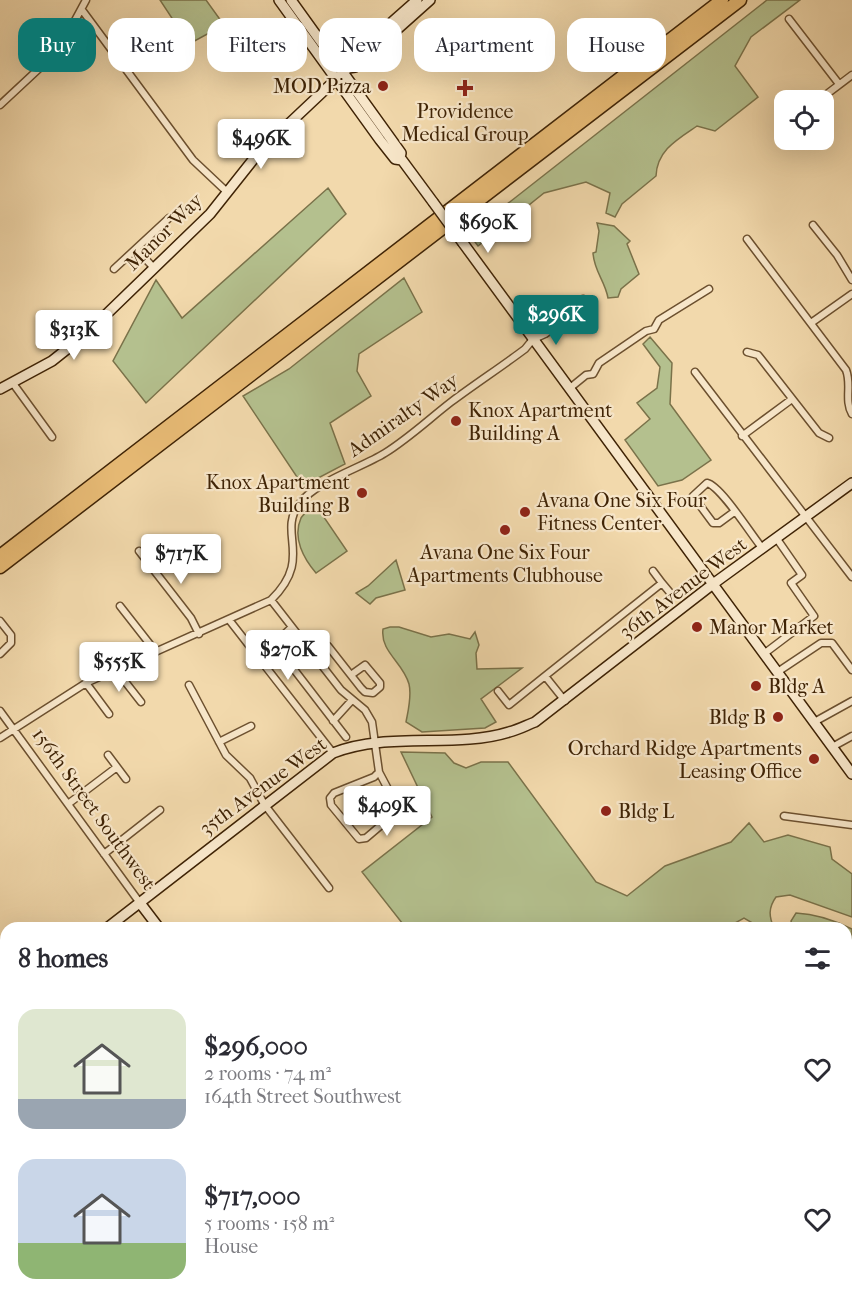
<!DOCTYPE html>
<html lang="en">
<head>
<meta charset="utf-8">
<style>
	:root { --surface:#fff; --page:#f7f7f7; --text:#2b2b33; --muted:#7c7c81; --accent:#0f766e }
	body { margin:0; font-family:"IM FELL French Canon",serif; background:var(--page); color:var(--text); height:100vh; display:flex; flex-direction:column; font-size:22px; white-space:nowrap }
	* { box-sizing:border-box; margin:0 }
	p { font-size:20px; color:var(--muted) }
	.icon { flex:none; width:33px; height:33px; fill:none; stroke:currentColor; stroke-width:2; stroke-linecap:round; stroke-linejoin:round }
	.map { position:relative; flex:1; overflow:hidden }
	.drawer { position:absolute; left:0px; top:922px; width:852px; height:386px; display:flex; flex-direction:column; background:var(--surface); border-radius:18px 18px 0 0; box-shadow:0 6px 24px #0002 }
	.drawer>* { flex:none }
	.guide { position:absolute; left:18px; top:18px; width:816px; height:54px; display:flex; gap:12px }
	.buttons { position:absolute; left:774px; top:90px; display:grid; gap:12px }
	.buttons a { display:grid; place-items:center; width:60px; height:60px; border-radius:12px; background:var(--surface); box-shadow:0 6px 24px #0002; font-size:30px }
	.price { position:absolute; translate:-50% -51px; padding:0 14px; border-radius:6px; background:#fff; color:#222; font-size:20px; line-height:39px; filter:drop-shadow(0 2px 3px #0008) }
	.price::after { content:''; position:absolute; left:50%; top:36px; width:18px; height:14px; margin-left:-9px; background:inherit; clip-path:polygon(0 0,100% 0,50% 100%) }
	.price.current { background:var(--accent); color:#fff }
	ul { padding:0; list-style:none }
	li { display:flex; align-items:center; gap:18px; height:150px; padding:0 18px }
	li span { display:grid; place-items:center; flex:none; width:168px; height:120px; border-radius:18px; color:#555 }
	li>.icon { margin-inline-start:auto }
	span .icon { width:72px; height:72px; fill:#fffc; stroke-width:1 }
	li b { font-size:26px }
	h2 { display:flex; justify-content:space-between; align-items:center; height:72px; padding:0 18px; font-size:26px }
	.pill { padding:0 21px; border-radius:18px; background:var(--surface); box-shadow:0 6px 24px #0002; font-size:21px; line-height:54px }
	.pill.current { background:var(--accent); color:#fff }
	.map>svg:first-child { display:block }
	.green { fill:#b4c08e; stroke:#7a724a; stroke-width:1.5 }
	.lines { fill:none; stroke-linecap:round; stroke-linejoin:round }
	.street-casing { stroke:#6c502f; stroke-width:9 }
	.secondary-casing { stroke:#3f2305; stroke-width:12 }
	.highway-casing { stroke:#3f2305; stroke-width:15 }
	.street { stroke:#f7e6c9; stroke-width:6 }
	.secondary { stroke:#f7e6c9; stroke-width:9 }
	.highway { stroke:#e9bc76; stroke-width:12 }
	.secondary-bridge-casing { stroke:#3f2305; stroke-width:12; stroke-linecap:butt }
	.secondary-bridge { stroke:#f7e6c9; stroke-width:9 }
	.poi-dot { fill:#8f2418; stroke:#f7e6c9; stroke-width:2 }
	.labels { text-anchor:middle; dominant-baseline:central; stroke-width:4.5; stroke-linejoin:round; paint-order:stroke }
	.poi-label { font-size:20px; fill:#3f2305; stroke:#f7e6c9; text-anchor:start }
	.street-label { font-size:20px; fill:#3f2305; stroke:#f7e6c9 }
</style>
</head>
<body>
<div class="map">
<svg width="852" height="1307" viewBox="0 0 852 1307">
	<rect width="100%" height="100%" fill="#f2d9ac"/>
	<filter id="stains"><feTurbulence type="fractalNoise" baseFrequency=".00333" numOctaves="4"/><feColorMatrix values="0 0 0 0 .2 0 0 0 0 .09 0 0 0 0 .02 0 0 0 .5 -.17"/></filter>
	<radialGradient id="worn" r=".72"><stop offset=".6" stop-color="#630" stop-opacity="0"/><stop offset="1" stop-color="#630" stop-opacity=".3"/></radialGradient>
	<path class="green" d="M160 0H206L224 25 189 44Z
		M767 0H800L751 37 735 66 758 97 715 131 697 126C678 139 657 150 656 176L622 204 615 217 606 213 610 193 586 182 544 193 478 246 469 234Z
		M328 188 346 214 146 403 113 361 156 280 182 318Z
		M597 223 614 226 630 241 627 244 639 274 621 289 618 297 608 298C605 281 594 271 593 253L596 252 599 231Z
		M404 278 422 312 359 354 357 371 371 396 330 423 345 464 303 486 243 396 289 369Z
		M650 337 672 363 670 404 711 460 682 480 658 486 625 440 650 419 637 403 657 388 660 367 643 344Z
		M315 504 347 551 316 573C304 559 292 538 301 518 304 513 311 508 315 504Z
		M396 560 405 590 376 598 370 604 356 593 368 586Z
		M390 627H399L431 637 449 634 470 639 475 632 479 645 476 653 477 669 522 668 481 699 496 722 485 728 422 732 406 722C408 711 412 696 409 684 403 662 380 652 383 629Z
		M401 752 445 753 454 763 466 768 481 762H508L596 882 627 896 665 866 731 842 749 823 764 842 788 835 830 847 832 859 852 874V917L790 895 776 897C768 908 769 917 774 928H761L744 918 726 928H406L362 872 432 817Z
		M796 913C816 914 834 920 852 929V957L846 952V928H793L791 921Z"/>
	<g class="lines">
		<g class="street-casing">
			<path id="street" d="M82 10 193 160 227 192
				M789 19 839 84
				M819 100 852 75
				M0 105 44 64 65 39 86 0
				M781 132 784 129
				M813 225 837 255 852 280
				M747 239 846 370C852 385 844 400 852 414
				M136 249 154 268
				M114 269 169 218
				M811 323 852 294
				M534 339 545 334 587 304
				M747 352 758 355 819 433 829 438
				M695 372 852 577
				M12 382 52 437
				M570 388 586 375 593 374 599 363 646 331 654 329 659 320 709 289
				M742 436 792 399
				M734 512 719 523H713L693 496 707 483C721 486 752 536 763 549
				M139 551 191 618 199 634
				M662 583 672 595
				M271 600 341 690 365 710 372 722 379 772 399 810 366 838 359 839 331 805 330 798 334 793 374 777 379 772
				M120 606 156 652
				M0 621 11 635V643L0 654
				M230 621 333 753
				M292 627 278 640 276 646 346 737
				M328 646 361 688 365 692 373 693 380 687V683L365 665 351 675
				M765 653 814 616 791 583 802 575 777 539
				M116 670 141 702
				M779 671 821 643H832L852 670
				M86 683 109 714
				M189 685 226 755 250 778 264 804 329 888
				M498 691 509 705 545 676
				M565 701 545 676 662 583 653 571
				M0 711 140 903
				M333 721 352 700
				M816 721 852 701
				M0 738 86 683 271 600C314 558 277 534 299 504 316 481 361 468 385 453 409 438 429 419 451 402 475 384 501 367 525 349L542 328 583 299
				M219 742 251 726
				M834 746 852 736
				M108 755 126 779
				M68 804 117 767
				M784 816 852 825
				M104 854 160 810"/>
		</g>
		<g class="secondary-casing">
			<path id="secondary" d="M279 0 380 140 395 159 402 160 433 202
				M291 0 401 153 400 158
				M348 68 355 67 430 0
				M463 243 852 774
				M0 389 52 361 86 334 210 214 260 151 348 68 349 60 417 0
				M140 903 159 928
				M107 928 333 753C389 731 455 749 509 732 518 730 527 725 535 722L713 584 852 483
				M0 1012 6 1007
				M432 1302 436 1307
				M303 1307 309 1302
				M842 1307 852 1299"/>
		</g>
		<g class="highway-casing">
			<path id="highway" d="M0 556 722 0
				M0 567 740 0
				M846 1243 852 1241
				M194 1307 252 1302"/>
		</g>
		<use href="#street" class="street"/>
		<use href="#secondary" class="secondary"/>
		<use href="#highway" class="highway"/>
		<g class="secondary-bridge-casing">
			<path id="secondary-bridge" d="M433 202 463 243"/>
		</g>
		<use href="#secondary-bridge" class="secondary-bridge"/>
	</g>
	<g class="poi-dot">
		<circle cx="383" cy="86" r="6"/>
		<path d="M462 79h6v6h6v6h-6v6h-6v-6h-6v-6h6z"/>
		<circle cx="456" cy="421" r="6"/>
		<circle cx="362" cy="493" r="6"/>
		<circle cx="525" cy="512" r="6"/>
		<circle cx="505" cy="530" r="6"/>
		<circle cx="697" cy="627" r="6"/>
		<circle cx="756" cy="686" r="6"/>
		<circle cx="778" cy="717" r="6"/>
		<circle cx="814" cy="759" r="6"/>
		<circle cx="606" cy="811" r="6"/>
	</g>
	<g class="labels">
		<g class="poi-label">
			<text x="371" y="86" text-anchor="end">MOD Pizza</text>
			<text x="465" y="111" text-anchor="middle">Providence<tspan x="465" dy="23">Medical Group</tspan></text>
			<text x="468" y="410">Knox Apartment<tspan x="468" dy="23">Building A</tspan></text>
			<text x="350" y="482" text-anchor="end">Knox Apartment<tspan x="350" dy="23">Building B</tspan></text>
			<text x="537" y="500">Avana One Six Four<tspan x="537" dy="23">Fitness Center</tspan></text>
			<text x="505" y="552" text-anchor="middle">Avana One Six Four<tspan x="505" dy="23">Apartments Clubhouse</tspan></text>
			<text x="709" y="627">Manor Market</text>
			<text x="768" y="686">Bldg A</text>
			<text x="766" y="717" text-anchor="end">Bldg B</text>
			<text x="802" y="748" text-anchor="end">Orchard Ridge Apartments<tspan x="802" dy="23">Leasing Office</tspan></text>
			<text x="618" y="811">Bldg L</text>
		</g>
		<g class="street-label">
			<text transform="translate(164 232) rotate(-45)">Manor Way</text>
			<text transform="translate(403 415) rotate(-35)">Admiralty Way</text>
			<text transform="translate(683 588) rotate(-37)">36th Avenue West</text>
			<text transform="translate(263 786) rotate(-36)">35th Avenue West</text>
			<text transform="translate(94 809) rotate(54)">156th Street Southwest</text>
		</g>
	</g>
	<rect width="100%" height="100%" filter="url(#stains)"/>
	<rect width="100%" height="100%" fill="url(#worn)"/>
</svg>
<div class="buttons">
<a><svg class="icon" aria-label="locate" viewBox="0 0 24 24"><circle cx="12" cy="12" r="6"/><path d="M12 2v4M12 18v4M2 12h4M18 12h4"/></svg></a>
</div>
<b class="price" style="left:261px;top:170px">$496K</b>
<b class="price" style="left:488px;top:254px">$690K</b>
<b class="price current" style="left:556px;top:346px">$296K</b>
<b class="price" style="left:74px;top:361px">$313K</b>
<b class="price" style="left:181px;top:585px">$717K</b>
<b class="price" style="left:288px;top:681px">$270K</b>
<b class="price" style="left:119px;top:693px">$555K</b>
<b class="price" style="left:387px;top:837px">$409K</b>
<div class="guide">
<a class="pill current">Buy</a>
<a class="pill">Rent</a>
<a class="pill">Filters</a>
<a class="pill">New</a>
<a class="pill">Apartment</a>
<a class="pill">House</a>
</div>
<section class="drawer">
<h2>8 homes<svg class="icon" aria-label="filters" viewBox="0 0 24 24"><path d="M4 7h16M4 17h16"/><circle cx="9" cy="7" r="2"/><circle cx="15" cy="17" r="2"/></svg></h2>
<ul>
<li><span style="background:linear-gradient(#dfe7d0 75%,#9aa5b1 0)"><svg class="icon" aria-label="home" viewBox="0 0 24 24"><path d="M3 11l9-7 9 7M6 9v11h12V9"/></svg></span><div><b>$296,000</b><p>2 rooms · 74 m²</p><p>164th Street Southwest</p></div><svg class="icon" aria-label="heart" viewBox="0 0 24 24"><path d="M12 20l-8-8c-3-5 5-10 8-4 3-6 11-1 8 4z"/></svg></li>
<li><span style="background:linear-gradient(#c9d6e8 70%,#8fb573 0)"><svg class="icon" aria-label="home" viewBox="0 0 24 24"><path d="M3 11l9-7 9 7M6 9v11h12V9"/></svg></span><div><b>$717,000</b><p>5 rooms · 158 m²</p><p>House</p></div><svg class="icon" aria-label="heart" viewBox="0 0 24 24"><path d="M12 20l-8-8c-3-5 5-10 8-4 3-6 11-1 8 4z"/></svg></li>
</ul>
</section>
</div>
</body>
</html>
